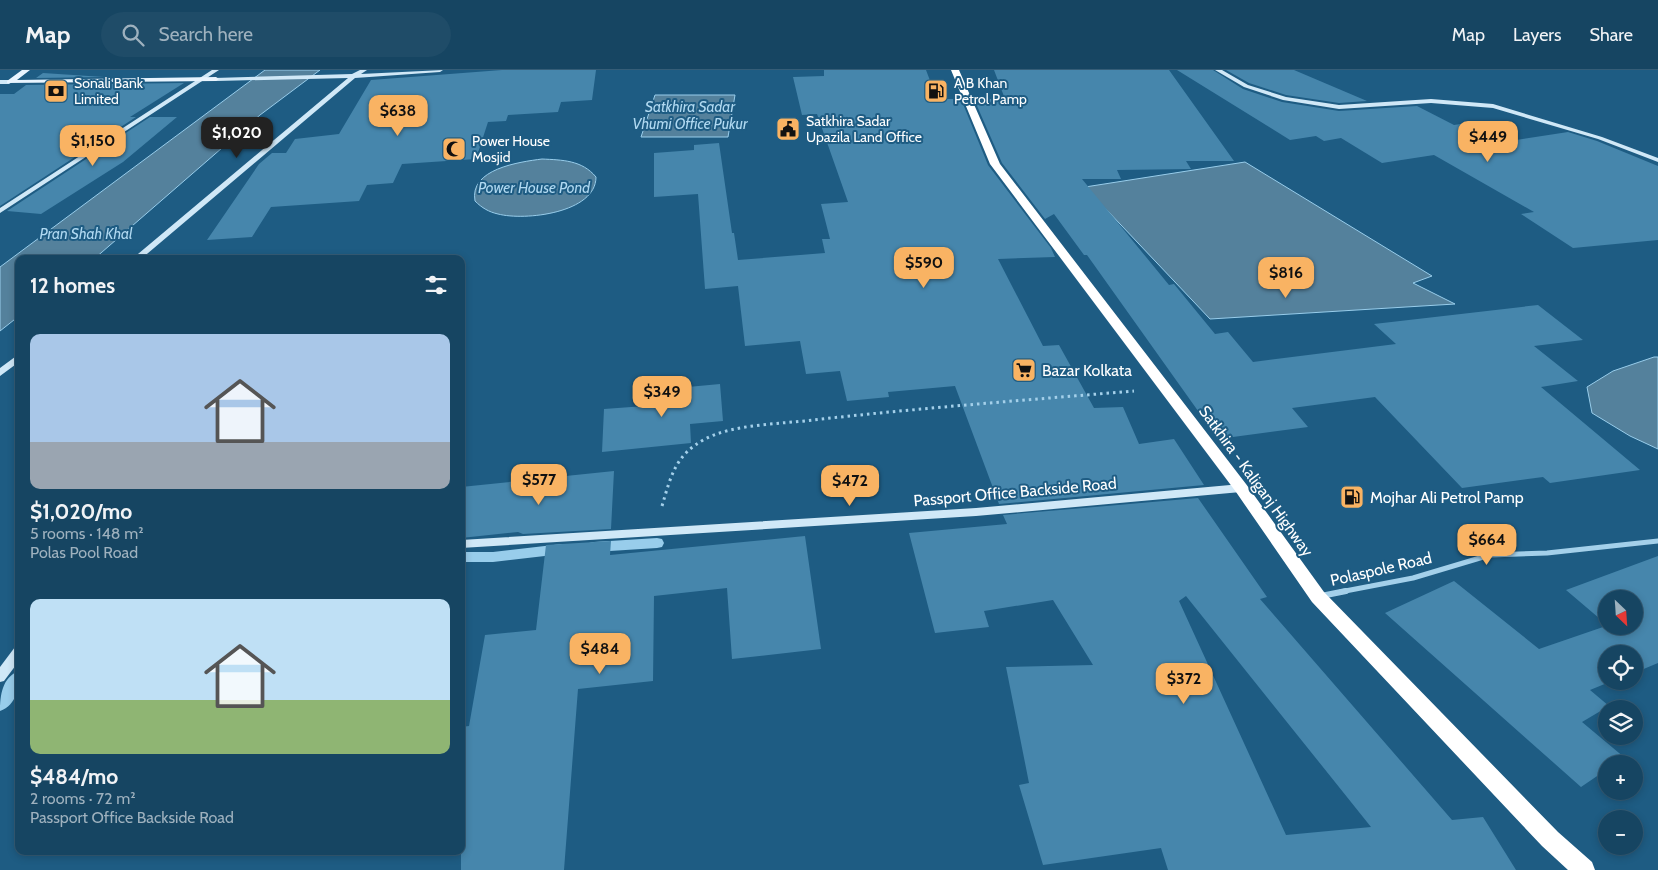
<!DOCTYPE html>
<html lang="en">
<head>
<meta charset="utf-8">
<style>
	:root { --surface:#164562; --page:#1f4c68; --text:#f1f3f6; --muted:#9eb1be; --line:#355d77; --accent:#f9b363 }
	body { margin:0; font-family:Cabin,sans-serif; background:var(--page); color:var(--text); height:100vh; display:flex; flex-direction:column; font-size:19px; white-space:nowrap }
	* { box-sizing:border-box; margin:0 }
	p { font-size:16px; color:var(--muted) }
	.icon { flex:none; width:28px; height:28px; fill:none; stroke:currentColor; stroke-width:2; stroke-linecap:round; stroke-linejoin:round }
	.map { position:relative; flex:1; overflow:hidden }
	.details { position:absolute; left:15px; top:185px; width:450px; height:600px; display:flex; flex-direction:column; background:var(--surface); border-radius:10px; box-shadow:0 2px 8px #0003,0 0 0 1px var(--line) }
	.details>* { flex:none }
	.needle { width:32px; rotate:155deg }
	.tools { position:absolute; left:1598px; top:520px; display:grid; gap:10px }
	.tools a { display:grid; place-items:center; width:45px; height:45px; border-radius:50%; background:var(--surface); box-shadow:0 2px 8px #0003,0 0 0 1px var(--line); font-size:25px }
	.price { position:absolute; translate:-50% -42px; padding:0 11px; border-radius:10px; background:var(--accent); color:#111; font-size:16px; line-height:32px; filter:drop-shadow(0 1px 2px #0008) }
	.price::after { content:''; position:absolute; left:50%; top:30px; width:15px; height:11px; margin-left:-8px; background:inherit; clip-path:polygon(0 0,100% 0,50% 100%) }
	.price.on { background:#222; color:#fff }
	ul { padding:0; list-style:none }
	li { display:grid; align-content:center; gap:10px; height:265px; padding:0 15px }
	li span { display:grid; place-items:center; height:155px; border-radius:10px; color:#555 }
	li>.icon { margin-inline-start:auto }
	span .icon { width:90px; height:90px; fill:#fffc; stroke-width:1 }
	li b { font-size:21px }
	h2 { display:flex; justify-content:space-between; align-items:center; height:60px; padding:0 15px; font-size:21px }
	header { display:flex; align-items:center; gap:30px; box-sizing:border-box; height:70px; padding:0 25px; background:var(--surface); border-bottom:1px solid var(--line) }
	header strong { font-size:24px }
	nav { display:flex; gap:28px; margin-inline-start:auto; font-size:18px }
	.search { width:350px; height:45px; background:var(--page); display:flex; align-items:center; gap:12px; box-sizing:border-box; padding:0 18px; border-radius:28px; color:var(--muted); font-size:19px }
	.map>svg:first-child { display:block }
	.water { fill:#54819c; stroke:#98cdeb }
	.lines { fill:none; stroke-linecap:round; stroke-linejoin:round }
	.stream { fill:#98cdeb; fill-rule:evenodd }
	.building { fill:#4686ac; fill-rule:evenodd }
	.path { stroke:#a4d0ea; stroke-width:3; stroke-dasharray:2.5 4; stroke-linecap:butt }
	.street-far1 { stroke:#a4d0ea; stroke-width:5 }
	.street { stroke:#a4d0ea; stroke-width:6 }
	.secondary { fill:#d0e8f7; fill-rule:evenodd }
	.primary { fill:#e8f4fe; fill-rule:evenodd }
	.highway { fill:#fff; fill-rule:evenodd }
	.labels { text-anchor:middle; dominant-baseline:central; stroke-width:4; stroke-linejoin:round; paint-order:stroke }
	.far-poi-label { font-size:14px; fill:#fff; stroke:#1e5c83; text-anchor:start }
	.far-water-label { font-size:15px; font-style:italic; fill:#b0d9f1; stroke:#1e5c83 }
	.poi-label { font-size:16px; fill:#fff; stroke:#1e5c83; text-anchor:start }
	.street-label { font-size:16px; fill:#fff; stroke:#1e5c83 }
</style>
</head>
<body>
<header>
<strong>Map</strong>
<div class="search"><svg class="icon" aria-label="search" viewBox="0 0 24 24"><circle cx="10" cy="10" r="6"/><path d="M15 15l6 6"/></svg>Search here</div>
<nav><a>Map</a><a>Layers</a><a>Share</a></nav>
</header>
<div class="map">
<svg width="1658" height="800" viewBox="0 0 1658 800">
	<rect width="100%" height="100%" fill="#1e5c83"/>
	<path class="water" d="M265 0H320L260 45 94 189H19V246L0 261V197Z
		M655 25H735L728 67H641Z
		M542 89C562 90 582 90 596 107 596 143 525 151 498 144 489 142 482 138 475 131 469 99 519 92 542 89Z
		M1245 92 1432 206 1413 213 1455 234 1210 249 1085 117Z
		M1654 287H1658V379L1630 366 1592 343 1587 317 1613 301Z"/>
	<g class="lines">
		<path class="stream" d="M657 468 662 469 664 473 662 477 657 478 594 482 589 481 587 477 589 473 594 472Z
			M562 474 567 475 569 479 567 483 562 484 493 492H461V482H493Z
			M19 601C19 617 17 635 0 641 0 626 2 607 19 601Z"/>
	</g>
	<path class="building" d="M502 0H596L592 30 561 32 558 42 508 45 506 51 488 52 476 89 402 94 393 113 367 115 359 131 271 137 252 167 207 170 259 94 272 83H286L295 69 339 64 371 10Z
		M824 0H926L937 29H961L988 95 1051 178 1055 187 998 189 1043 276 1059 275 1094 338 1123 337 1139 374 1174 369 1204 415 999 434 955 316 888 322 889 327 847 331 840 301 806 304 800 271 745 276 738 216 705 219 698 124 654 127V83L694 80V75L719 73 732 163H734L738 190 825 183 822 169H830L821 134 848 132 817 44 802 45 793 7 824 6Z
		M994 0H1169L1234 91H1186L1191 99 1117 100 1121 109H1082L1169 215 1174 214 1215 264 1228 262 1253 292 1396 274 1374 254 1538 235 1583 270 1534 276 1578 311 1541 317 1640 400 1550 413 1543 407 1462 418 1375 327 1292 338 1308 357 1218 369 1087 185H1084L1054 144 1045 149 1002 93 974 29H1005Z
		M1177 0H1213L1243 19 1282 32 1339 41 1417 36 1454 55 1467 53 1503 72 1568 62 1597 71 1658 96V170L1573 178 1521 144 1534 142 1434 85 1382 93 1341 68 1324 71 1316 66 1290 70Z
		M1226 0H1294L1367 31 1339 33 1286 25 1249 13Z
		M43 3 104 7 36 8Z
		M184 13 130 47H136L0 136V24H14L26 15Z
		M150 47H177L123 92 41 144 7 141Z
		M720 314 723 351 690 354 691 373 602 382 604 339 645 336V321Z
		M614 401 611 459 523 464 518 462 461 468V417Z
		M1198 428 1267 527 1260 529 1452 750 1483 747 1516 800H1168L1161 778 1043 795 1019 715 1029 713 1006 597 1093 595 1053 530 984 541 989 557 935 563 909 463 1007 454 1003 445ZM1186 526 1371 757 1286 765 1179 531Z
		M805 466 821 579 732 589 727 518 654 526 653 611 578 619 564 800H461V657L469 656 485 565 536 560 546 475 611 471 610 485Z
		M1658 486V593L1634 603V584H1606V611H1612L1590 620 1609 636 1582 652 1625 688 1617 694H1606V700L1581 717 1385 543 1454 511 1539 579 1606 556H1634V529H1606V554L1566 520Z"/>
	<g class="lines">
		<path class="path" d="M662 436C671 406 675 385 705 369 733 354 781 354 813 350 920 338 1027 330 1134 321"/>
		<path class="street-far1" d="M1340 522 1413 508 1490 485 1547 483 1658 471"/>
		<path class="street" d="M1321 526 1346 521"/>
		<path class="secondary" d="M212 0H219L0 143V138Z
			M360 0H367L361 4 443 0 440 2 355 8 141 189H132L348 8 216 11 214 10V8L352 4Z
			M1215 0H1222L1248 15 1286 27 1339 35 1431 29 1493 34 1602 67 1658 88V92L1598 69 1493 38 1431 33 1339 39 1283 30 1244 17Z
			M0 10H9L12 12 9 14H0Z
			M19 284V292L0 306V298Z
			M1241 414 1246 418 1241 422 976 446 461 478V470L976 438Z
			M19 576V591L4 611 0 612V597L15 577Z"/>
		<path class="primary" d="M22 0H30L17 10 216 7 219 9 216 11 7 13V11Z"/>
		<path class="highway" d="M951 0H959L1000 94 1246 414 1324 522 1558 762 1592 792 1595 800H1568L1542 776 1312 532 1236 422 990 94Z"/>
	</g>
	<defs>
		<g id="bank-square" transform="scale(1.25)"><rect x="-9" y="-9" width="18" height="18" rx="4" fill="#f9b363" stroke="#1e5c83"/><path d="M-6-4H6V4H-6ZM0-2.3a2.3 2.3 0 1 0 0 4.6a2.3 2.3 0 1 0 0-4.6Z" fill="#111"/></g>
		<g id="fuel-square" transform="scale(1.25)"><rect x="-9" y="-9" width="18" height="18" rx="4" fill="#f9b363" stroke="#1e5c83"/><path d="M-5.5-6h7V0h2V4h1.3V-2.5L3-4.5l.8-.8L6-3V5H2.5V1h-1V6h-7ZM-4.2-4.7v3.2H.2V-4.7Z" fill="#111"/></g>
		<g id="civic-square" transform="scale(1.25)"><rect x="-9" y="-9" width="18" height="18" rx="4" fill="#f9b363" stroke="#1e5c83"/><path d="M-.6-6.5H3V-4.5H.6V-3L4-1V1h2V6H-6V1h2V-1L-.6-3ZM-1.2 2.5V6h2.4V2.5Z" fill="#111"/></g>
		<g id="mosque-square" transform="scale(1.25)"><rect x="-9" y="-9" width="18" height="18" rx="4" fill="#f9b363" stroke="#1e5c83"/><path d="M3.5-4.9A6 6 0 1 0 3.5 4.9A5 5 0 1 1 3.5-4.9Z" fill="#111"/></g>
		<g id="supermarket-square" transform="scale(1.25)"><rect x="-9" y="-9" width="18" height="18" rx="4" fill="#f9b363" stroke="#1e5c83"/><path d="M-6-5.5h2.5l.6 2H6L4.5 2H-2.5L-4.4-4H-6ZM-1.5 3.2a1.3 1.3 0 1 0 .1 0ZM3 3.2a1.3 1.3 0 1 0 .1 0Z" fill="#111"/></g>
	</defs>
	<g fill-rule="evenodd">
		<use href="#bank-square" x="56" y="21"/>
		<use href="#fuel-square" x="936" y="21"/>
		<use href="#civic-square" x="788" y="59"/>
		<use href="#mosque-square" x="454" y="79"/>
		<use href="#supermarket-square" x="1024" y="300"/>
		<use href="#fuel-square" x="1352" y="427"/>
	</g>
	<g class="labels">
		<g class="far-poi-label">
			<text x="74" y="13">Sonali Bank<tspan x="74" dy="16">Limited</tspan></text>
			<text x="954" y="13">A B Khan<tspan x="954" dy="16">Petrol Pamp</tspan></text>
			<text x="806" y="51">Satkhira Sadar<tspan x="806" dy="16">Upazila Land Office</tspan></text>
			<text x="472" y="71">Power House<tspan x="472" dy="16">Mosjid</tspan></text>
		</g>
		<g class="far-water-label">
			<text x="690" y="37">Satkhira Sadar<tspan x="690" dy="17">Vhumi Office Pukur</tspan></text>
			<text x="534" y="118">Power House Pond</text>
			<text x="86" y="164">Pran Shah Khal</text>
		</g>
		<g class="poi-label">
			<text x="1042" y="300">Bazar Kolkata</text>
			<text x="1370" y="427">Mojhar Ali Petrol Pamp</text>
		</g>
		<g class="street-label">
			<text transform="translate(1256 411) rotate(54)">Satkhira - Kaliganj Highway</text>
			<text transform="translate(1015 422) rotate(-5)">Passport Office Backside Road</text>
			<text transform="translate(1381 499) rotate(-13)">Polaspole Road</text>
		</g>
	</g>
</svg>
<div class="tools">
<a><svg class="needle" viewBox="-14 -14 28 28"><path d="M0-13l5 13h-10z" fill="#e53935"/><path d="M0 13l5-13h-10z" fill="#9eb1be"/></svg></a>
<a><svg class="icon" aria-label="locate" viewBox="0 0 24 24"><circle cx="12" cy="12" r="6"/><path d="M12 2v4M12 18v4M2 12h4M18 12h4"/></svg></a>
<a><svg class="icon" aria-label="layers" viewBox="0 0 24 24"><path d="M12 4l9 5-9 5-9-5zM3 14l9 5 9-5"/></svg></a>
<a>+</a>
<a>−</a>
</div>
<b class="price" style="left:398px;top:67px">$638</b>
<b class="price on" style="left:237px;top:89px">$1,020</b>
<b class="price" style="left:1488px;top:93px">$449</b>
<b class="price" style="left:93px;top:97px">$1,150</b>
<b class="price" style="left:924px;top:219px">$590</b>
<b class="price" style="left:1286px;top:229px">$816</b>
<b class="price" style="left:662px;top:348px">$349</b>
<b class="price" style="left:539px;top:436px">$577</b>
<b class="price" style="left:850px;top:437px">$472</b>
<b class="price" style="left:1487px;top:496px">$664</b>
<b class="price" style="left:600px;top:605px">$484</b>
<b class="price" style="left:1184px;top:635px">$372</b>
<section class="details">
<h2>12 homes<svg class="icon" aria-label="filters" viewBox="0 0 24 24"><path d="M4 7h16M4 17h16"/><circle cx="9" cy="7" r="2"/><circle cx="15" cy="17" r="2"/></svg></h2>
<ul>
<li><span style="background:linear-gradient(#a9c7e8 70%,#9aa5b1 0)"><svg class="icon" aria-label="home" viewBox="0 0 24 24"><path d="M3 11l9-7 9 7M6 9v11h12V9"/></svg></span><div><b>$1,020/mo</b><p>5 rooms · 148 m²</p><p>Polas Pool Road</p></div></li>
<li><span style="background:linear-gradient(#bfe0f5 65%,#8fb573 0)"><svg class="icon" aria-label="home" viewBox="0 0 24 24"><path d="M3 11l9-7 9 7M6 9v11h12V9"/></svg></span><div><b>$484/mo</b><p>2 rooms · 72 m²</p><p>Passport Office Backside Road</p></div></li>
</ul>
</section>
</div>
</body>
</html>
